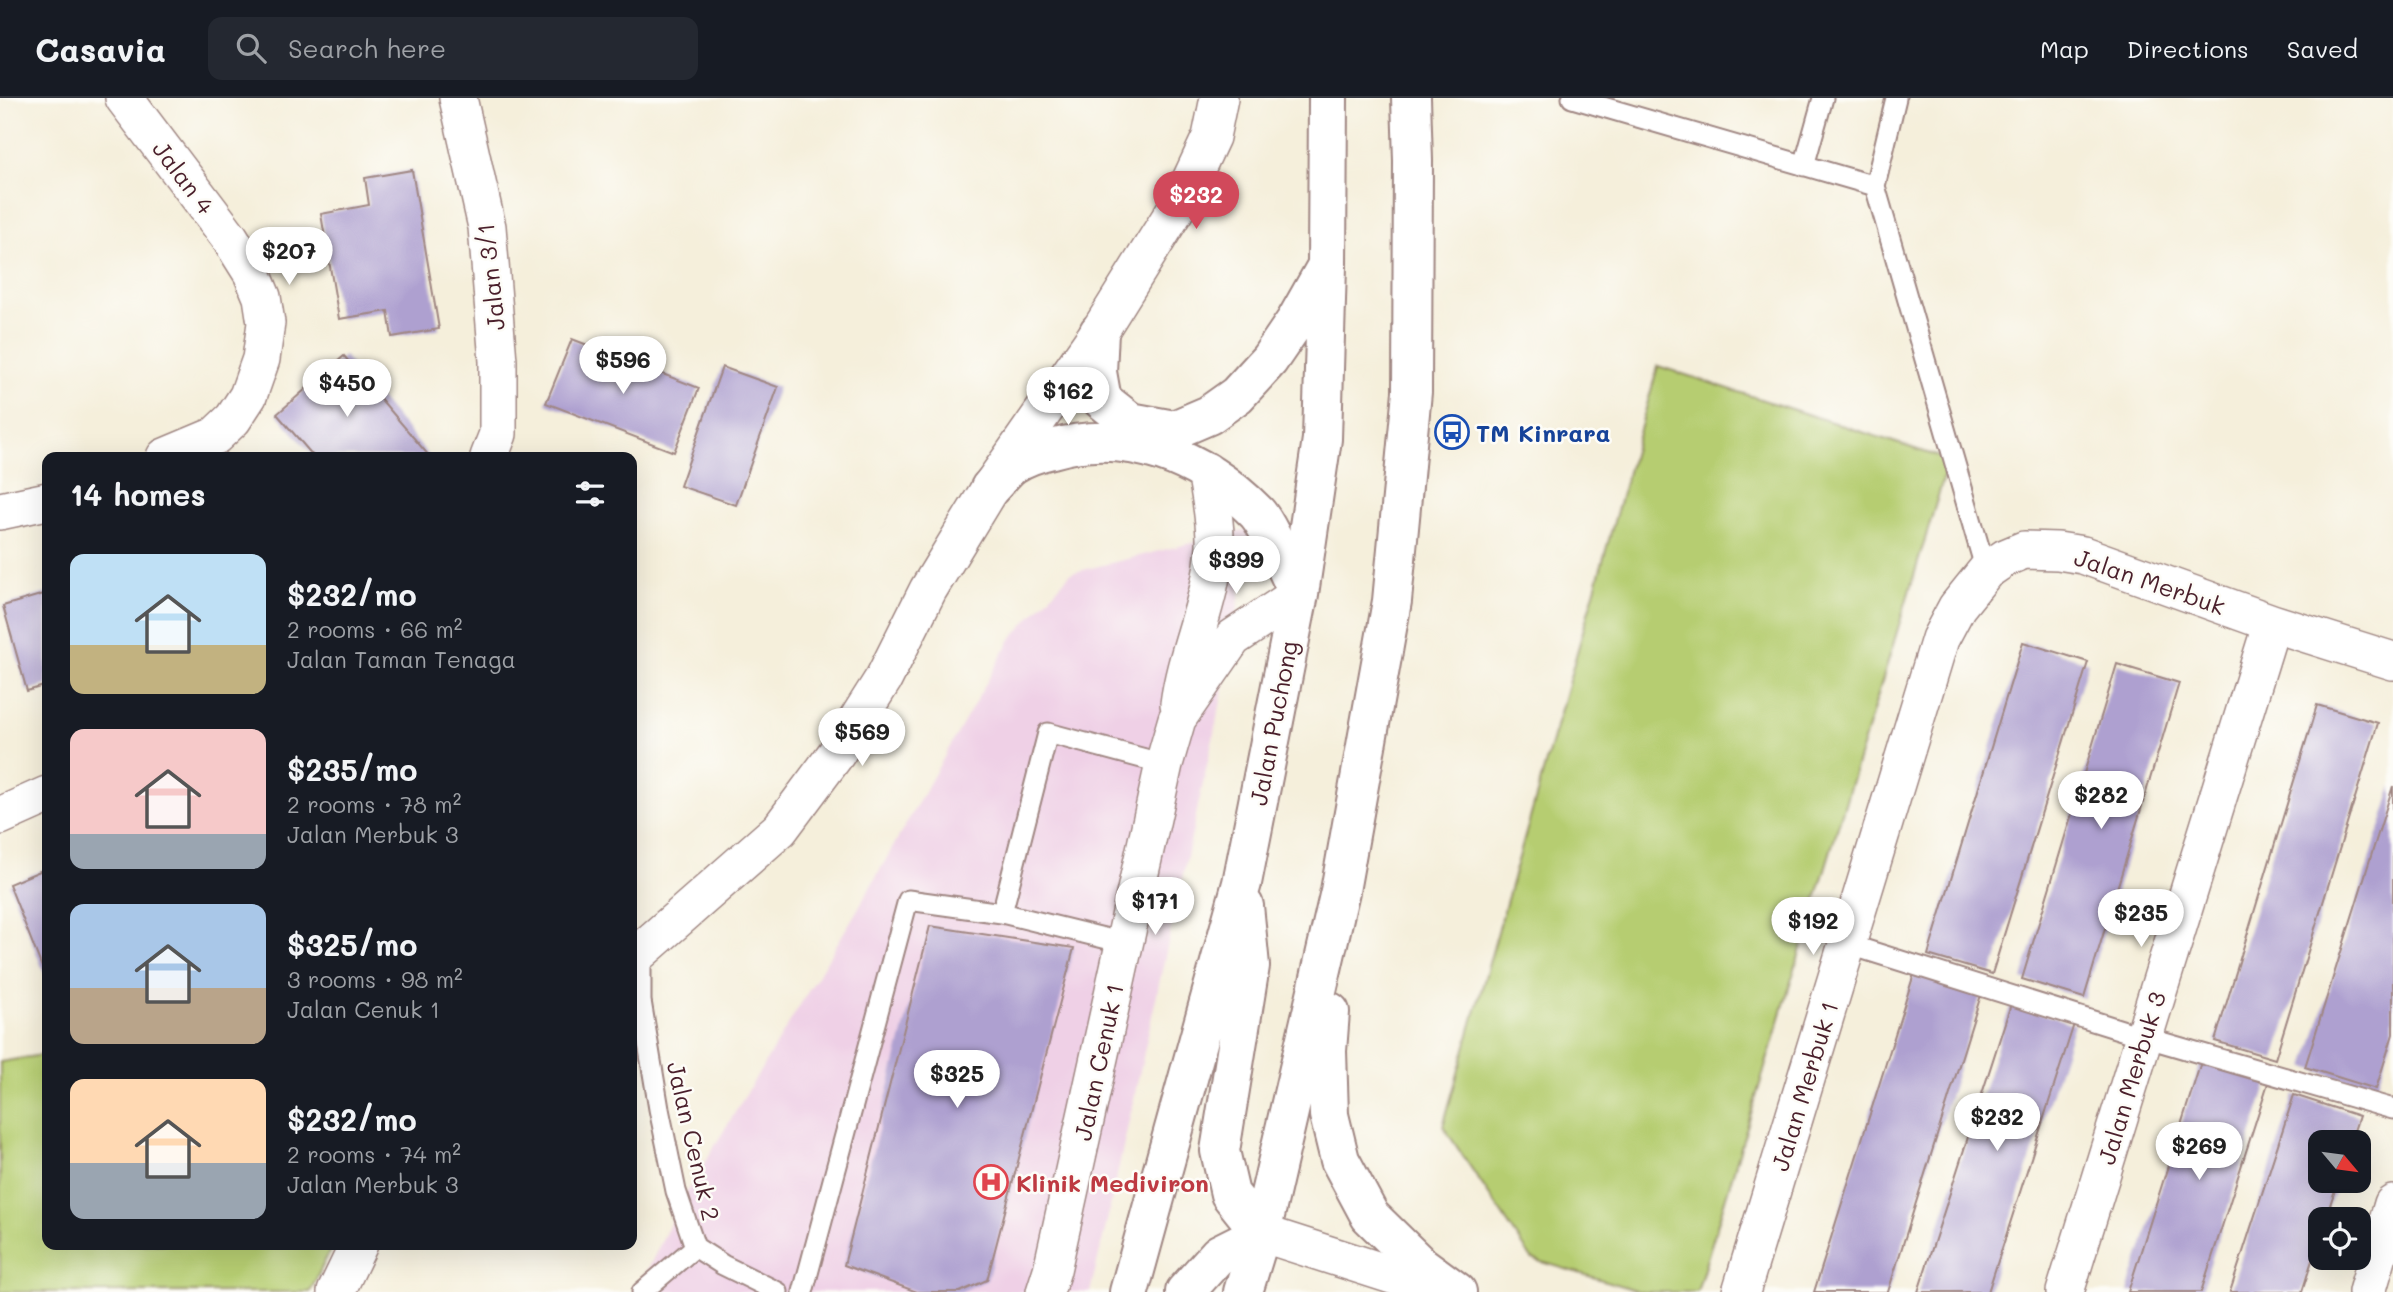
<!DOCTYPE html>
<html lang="en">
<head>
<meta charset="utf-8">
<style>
	:root { --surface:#171b24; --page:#242831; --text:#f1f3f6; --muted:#9ea1a6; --line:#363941; --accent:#d1495b }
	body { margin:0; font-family:Mali,sans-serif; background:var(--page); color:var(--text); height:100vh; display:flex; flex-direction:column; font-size:26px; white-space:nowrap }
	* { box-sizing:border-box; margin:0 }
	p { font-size:23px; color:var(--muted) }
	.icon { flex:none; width:38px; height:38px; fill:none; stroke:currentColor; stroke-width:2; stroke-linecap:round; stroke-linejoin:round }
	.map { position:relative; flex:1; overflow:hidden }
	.side { position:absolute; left:42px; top:354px; width:595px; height:798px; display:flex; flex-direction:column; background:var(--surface); border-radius:14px; box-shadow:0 7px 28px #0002 }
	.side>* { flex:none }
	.needle { width:46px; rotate:119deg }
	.controls { position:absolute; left:2308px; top:1032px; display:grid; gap:14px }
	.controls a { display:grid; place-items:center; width:63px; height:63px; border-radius:14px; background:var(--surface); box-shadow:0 7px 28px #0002; font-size:35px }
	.price { position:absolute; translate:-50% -60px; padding:0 16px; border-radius:24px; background:#fff; color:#222; font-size:23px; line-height:46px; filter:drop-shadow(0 2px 4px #0008) }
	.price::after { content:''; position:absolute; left:50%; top:42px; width:21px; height:16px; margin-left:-10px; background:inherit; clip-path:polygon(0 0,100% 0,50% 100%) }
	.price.selected { background:var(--accent); color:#fff }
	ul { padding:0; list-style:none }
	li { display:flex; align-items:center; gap:21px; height:175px; padding:0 28px }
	li span { display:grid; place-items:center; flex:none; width:196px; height:140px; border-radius:14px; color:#555 }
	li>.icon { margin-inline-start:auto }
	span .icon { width:84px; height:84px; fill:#fffc; stroke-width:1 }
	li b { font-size:30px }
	h2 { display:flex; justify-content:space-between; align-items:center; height:84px; padding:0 28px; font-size:30px }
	header { display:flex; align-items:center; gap:42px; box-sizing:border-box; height:98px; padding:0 35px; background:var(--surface); border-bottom:2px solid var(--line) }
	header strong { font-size:33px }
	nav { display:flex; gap:38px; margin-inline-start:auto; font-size:24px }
	.search { width:490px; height:63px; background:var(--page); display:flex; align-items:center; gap:18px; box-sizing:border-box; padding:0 24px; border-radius:14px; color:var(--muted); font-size:26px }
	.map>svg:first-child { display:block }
	.built { fill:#efd0e6 }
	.green { fill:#b6cd71; stroke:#80764e; stroke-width:2 }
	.building { fill:#aea0d0 }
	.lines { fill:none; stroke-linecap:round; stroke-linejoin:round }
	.service-casing { stroke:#a08783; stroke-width:23 }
	.minor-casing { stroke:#a08783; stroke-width:40 }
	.primary-casing { stroke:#a08783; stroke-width:42 }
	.service { stroke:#fff; stroke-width:19 }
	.minor { stroke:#fff; stroke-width:37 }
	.primary { stroke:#fff; stroke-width:38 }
	.labels { text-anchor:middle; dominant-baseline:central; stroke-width:5; stroke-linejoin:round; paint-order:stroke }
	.street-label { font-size:24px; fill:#4a1f2b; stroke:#fdfcf7 }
	.transit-label { font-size:24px; font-weight:bold; fill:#164399; stroke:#fdfcf7; text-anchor:start }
	.health-label { font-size:24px; font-weight:bold; fill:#be3a42; stroke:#fdfcf7; text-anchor:start }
</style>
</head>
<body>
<header>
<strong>Casavia</strong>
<div class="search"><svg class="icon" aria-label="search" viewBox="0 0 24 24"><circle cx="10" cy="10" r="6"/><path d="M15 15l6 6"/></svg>Search here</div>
<nav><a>Map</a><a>Directions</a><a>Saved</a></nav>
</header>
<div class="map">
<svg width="2393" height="1194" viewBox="0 0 2393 1194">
	<rect width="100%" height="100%" fill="#fdfcf7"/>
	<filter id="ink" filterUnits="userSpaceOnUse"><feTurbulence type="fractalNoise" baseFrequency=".0143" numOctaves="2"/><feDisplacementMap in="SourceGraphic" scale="14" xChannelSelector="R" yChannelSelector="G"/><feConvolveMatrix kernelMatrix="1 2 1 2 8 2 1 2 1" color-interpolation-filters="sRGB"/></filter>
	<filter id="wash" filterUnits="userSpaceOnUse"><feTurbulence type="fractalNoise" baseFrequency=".00686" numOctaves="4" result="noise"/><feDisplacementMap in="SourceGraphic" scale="28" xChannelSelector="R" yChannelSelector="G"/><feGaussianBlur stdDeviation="1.57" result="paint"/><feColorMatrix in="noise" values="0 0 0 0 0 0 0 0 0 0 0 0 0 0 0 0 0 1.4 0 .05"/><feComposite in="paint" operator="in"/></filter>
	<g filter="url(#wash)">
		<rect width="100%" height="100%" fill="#f5efdb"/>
		<path class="built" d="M1252 430 1220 608 1105 1132 1090 1194H637L679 1107 855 816 1011 541 1071 475Z"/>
		<path class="green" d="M1658 268 1949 362 1697 1194H1642L1532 1161 1443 1028Z
			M47 956V1146H333L310 1194H0V964Z"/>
		<g id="blocks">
			<path class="building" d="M412 72 439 231 392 239 388 213 339 221 321 116 369 107 365 80Z
				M572 241 699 290 674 354 546 305Z
				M344 258 430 359H314L277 316Z
				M722 269 778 289 736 407 680 388Z
				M47 495V587L27 593 3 508Z
				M2023 544 2088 564 1992 876 1928 857Z
				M2117 566 2179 585 2084 900 2022 881Z
				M2317 607 2378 625 2275 961 2215 943Z
				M2393 688V936L2376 991 2305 969Z
				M47 770V882L9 786Z
				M930 828 1074 850 987 1182 960 1194H917L844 1167Z
				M1914 876 1981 897 1888 1194H1814Z
				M2011 906 2074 926 1988 1194H1918Z
				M2201 964 2268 985 2201 1194H2128Z
				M2294 997 2359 1018 2350 1045H2320V1083H2338L2325 1122H2320V1137L2302 1194H2230Z"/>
		</g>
	</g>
	<g filter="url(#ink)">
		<use href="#blocks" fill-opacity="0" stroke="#a08783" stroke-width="2"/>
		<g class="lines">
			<g class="service-casing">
				<path id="service" d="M1572 0 1875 88
					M1896 0 1875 88 1986 473
					M1804 68 1823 0
					M1002 815 1048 635 1164 666
					M1847 846 2144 939 2393 1011
					M641 853V903L659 1011 676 1093 695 1149 723 1167 778 1194
					M642 1194 695 1149
					M803 1194 908 802 1002 815 1124 845"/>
			</g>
			<g class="minor-casing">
				<path id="minor" d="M124 0 230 140 252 175 262 199 266 225 261 261 248 298 233 321 215 338 165 359
					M458 0 487 129 498 263V336L489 359
					M0 413 47 403
					M1179 606C1186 552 1212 502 1215 448 1216 424 1210 397 1206 373
					M0 718 47 697
					M632 858 641 853 780 731 836 656 884 580 928 492 990 390 1099 234 1182 101 1211 39 1219 0
					M1261 1135 1445 1194
					M336 1194 359 1146
					M1045 1194 1052 1172 1164 666 1177 621 1233 540 1299 496
					M1741 1194 1940 541 1957 509 1986 473 2005 460 2024 452 2058 453 2083 457 2272 525 2393 563
					M2065 1194 2272 525
					M2367 1194 2393 1106"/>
			</g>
			<g class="primary-casing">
				<path id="primary" d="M1099 234 1097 274 1102 302 1130 324 1174 332 1209 317 1237 297 1269 262 1295 224 1325 171
					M990 390C997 383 1004 373 1012 367 1023 359 1039 354 1052 351 1128 329 1203 360 1257 415 1269 428 1289 477 1299 496
					M1244 808 1250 868 1220 1053 1230 1096 1261 1135
					M1330 914 1327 953 1329 1017 1340 1062 1370 1118 1419 1166 1457 1194
					M1129 1194 1242 785 1299 496 1322 341 1327 168 1328 0
					M1185 1194 1219 1156 1261 1135
					M1243 1194 1261 1135 1340 793 1392 503 1412 294 1413 63 1411 0"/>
			</g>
			<use href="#service" class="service"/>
			<use href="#minor" class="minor"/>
			<use href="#primary" class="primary"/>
		</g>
	</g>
	<defs>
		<g id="bus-ring" transform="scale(1.75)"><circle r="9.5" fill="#fdfcf7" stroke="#1a4fb4" stroke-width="1.5"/><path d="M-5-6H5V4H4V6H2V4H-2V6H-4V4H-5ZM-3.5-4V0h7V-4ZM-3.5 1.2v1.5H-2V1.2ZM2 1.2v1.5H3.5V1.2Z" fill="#1a4fb4"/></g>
		<g id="hospital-ring" transform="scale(1.75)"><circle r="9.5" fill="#fdfcf7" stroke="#e0444e" stroke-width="1.5"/><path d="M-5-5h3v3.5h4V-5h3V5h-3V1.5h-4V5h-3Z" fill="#e0444e"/></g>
	</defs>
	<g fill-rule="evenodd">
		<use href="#bus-ring" x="1452" y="334"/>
		<use href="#hospital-ring" x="991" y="1084"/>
	</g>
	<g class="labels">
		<g class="street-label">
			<text transform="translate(184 79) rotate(53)">Jalan 4</text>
			<text transform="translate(490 179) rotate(-96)">Jalan 3/1</text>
			<text transform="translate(2150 483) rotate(19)">Jalan Merbuk</text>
			<text transform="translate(1273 625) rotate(-79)">Jalan Puchong</text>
			<text transform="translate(1098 964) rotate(-78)">Jalan Cenuk 1</text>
			<text transform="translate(2131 980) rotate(-73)">Jalan Merbuk 3</text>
			<text transform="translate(1804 988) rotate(-73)">Jalan Merbuk 1</text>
			<text transform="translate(694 1043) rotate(77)">Jalan Cenuk 2</text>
		</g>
		<g class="transit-label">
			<text x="1476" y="334">TM Kinrara</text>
		</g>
		<g class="health-label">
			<text x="1016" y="1084">Klinik Mediviron</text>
		</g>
	</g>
</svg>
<div class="controls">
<a><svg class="needle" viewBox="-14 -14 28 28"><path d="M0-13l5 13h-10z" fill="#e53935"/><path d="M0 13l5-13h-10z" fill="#9ea1a6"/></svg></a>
<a><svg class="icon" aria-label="locate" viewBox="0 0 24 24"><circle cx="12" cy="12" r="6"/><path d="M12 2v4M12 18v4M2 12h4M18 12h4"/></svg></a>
</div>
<b class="price selected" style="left:1196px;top:133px">$232</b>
<b class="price" style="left:289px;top:189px">$207</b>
<b class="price" style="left:623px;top:298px">$596</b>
<b class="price" style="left:347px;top:321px">$450</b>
<b class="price" style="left:1068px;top:329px">$162</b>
<b class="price" style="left:1236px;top:498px">$399</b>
<b class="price" style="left:862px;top:670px">$569</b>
<b class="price" style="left:2101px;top:733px">$282</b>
<b class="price" style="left:1155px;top:839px">$171</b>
<b class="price" style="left:2141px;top:851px">$235</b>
<b class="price" style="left:1813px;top:859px">$192</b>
<b class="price" style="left:957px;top:1012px">$325</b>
<b class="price" style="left:1997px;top:1055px">$232</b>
<b class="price" style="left:2199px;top:1084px">$269</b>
<section class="side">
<h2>14 homes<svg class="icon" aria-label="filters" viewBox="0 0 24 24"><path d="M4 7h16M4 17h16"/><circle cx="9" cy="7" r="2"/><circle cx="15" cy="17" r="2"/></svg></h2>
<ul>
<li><span style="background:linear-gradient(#bfe0f5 65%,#c2b280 0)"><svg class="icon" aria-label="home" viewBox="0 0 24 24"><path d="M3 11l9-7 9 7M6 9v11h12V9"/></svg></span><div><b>$232/mo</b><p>2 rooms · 66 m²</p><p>Jalan Taman Tenaga</p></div></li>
<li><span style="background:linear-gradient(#f6c9c9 75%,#9aa5b1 0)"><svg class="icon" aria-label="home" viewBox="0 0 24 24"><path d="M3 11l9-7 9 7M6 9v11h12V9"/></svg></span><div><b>$235/mo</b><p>2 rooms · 78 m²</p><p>Jalan Merbuk 3</p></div></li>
<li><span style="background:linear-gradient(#a9c7e8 60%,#b9a48a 0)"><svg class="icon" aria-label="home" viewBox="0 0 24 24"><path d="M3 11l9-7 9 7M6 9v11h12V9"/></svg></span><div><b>$325/mo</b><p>3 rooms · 98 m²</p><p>Jalan Cenuk 1</p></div></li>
<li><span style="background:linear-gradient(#ffd9b3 60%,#9aa5b1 0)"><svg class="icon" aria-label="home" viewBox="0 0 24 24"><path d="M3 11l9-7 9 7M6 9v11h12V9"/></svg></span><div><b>$232/mo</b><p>2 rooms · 74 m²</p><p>Jalan Merbuk 3</p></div></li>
</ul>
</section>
</div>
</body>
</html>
